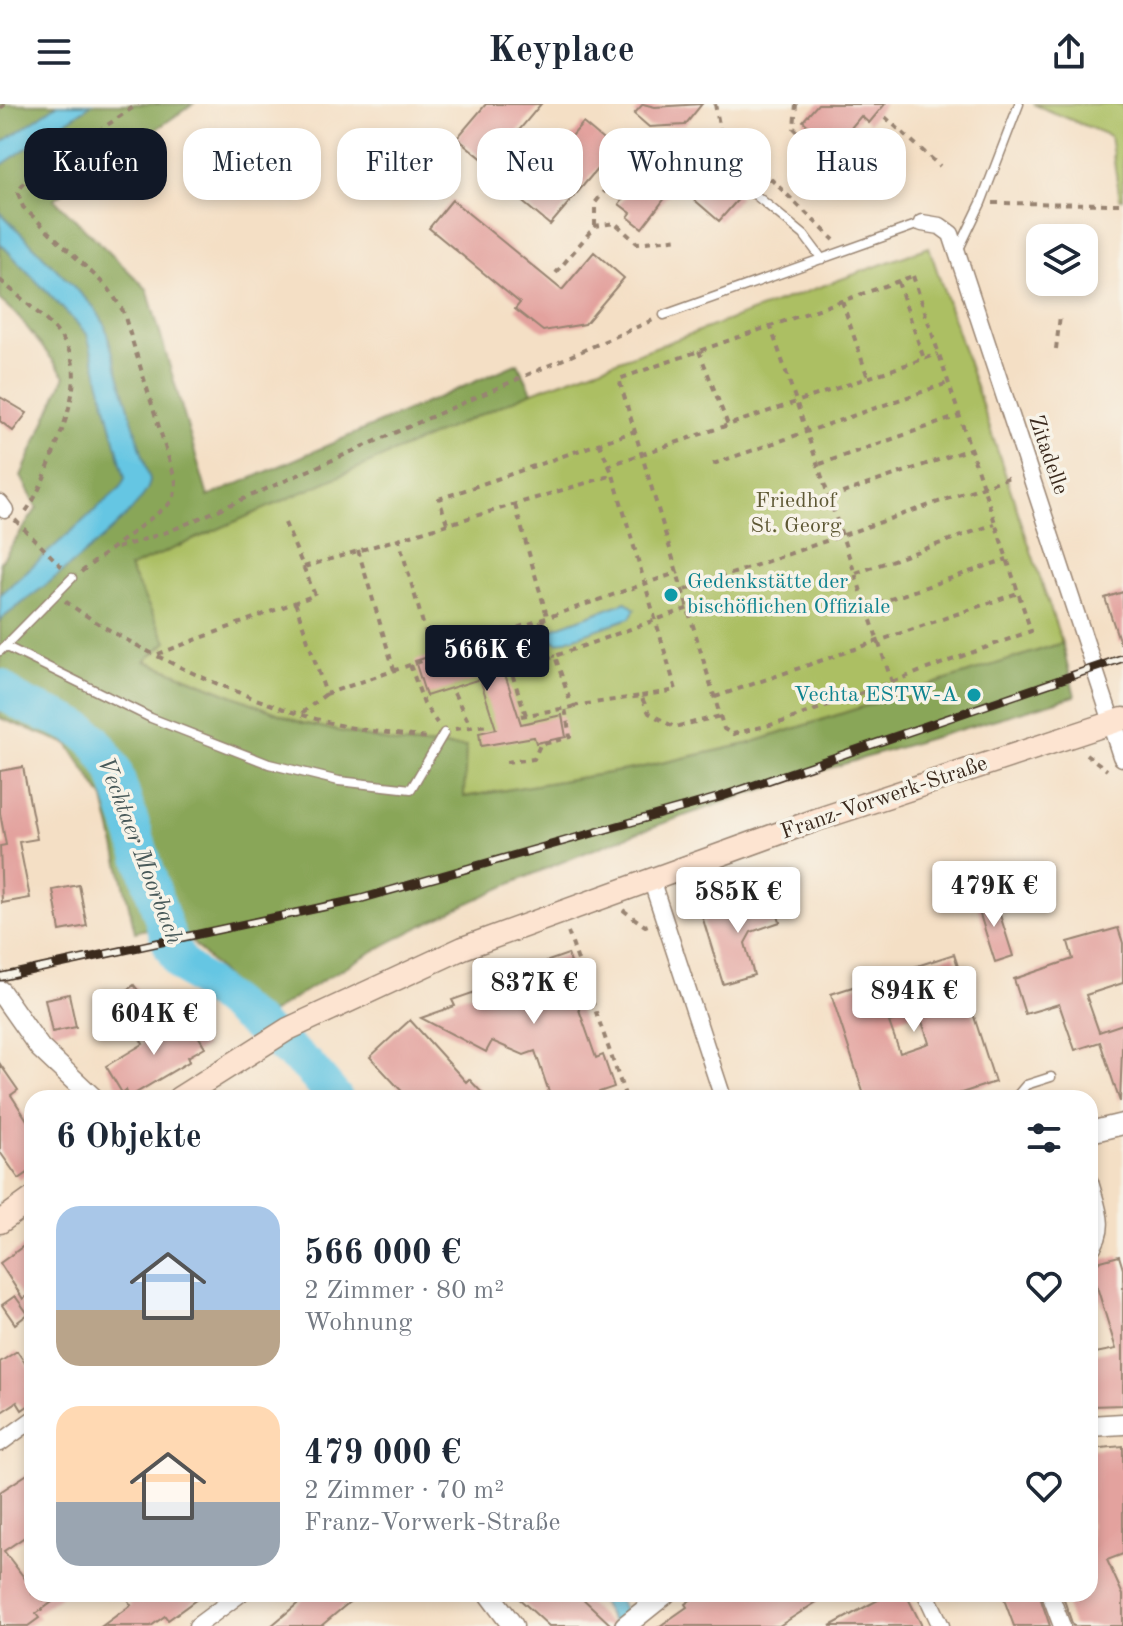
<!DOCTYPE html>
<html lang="de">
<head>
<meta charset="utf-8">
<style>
	:root { --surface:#fff; --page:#f2f2f3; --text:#1f2937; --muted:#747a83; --accent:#111827 }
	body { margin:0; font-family:"Old Standard TT",serif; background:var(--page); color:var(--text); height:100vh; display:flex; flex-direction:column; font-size:30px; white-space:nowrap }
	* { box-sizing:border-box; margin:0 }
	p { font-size:26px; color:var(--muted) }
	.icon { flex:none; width:44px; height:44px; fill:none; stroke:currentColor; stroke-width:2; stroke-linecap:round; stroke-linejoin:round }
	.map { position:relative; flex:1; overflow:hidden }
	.details { position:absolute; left:24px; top:986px; width:1074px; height:512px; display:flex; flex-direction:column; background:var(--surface); border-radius:24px; box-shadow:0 4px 12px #0003 }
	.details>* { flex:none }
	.top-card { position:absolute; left:24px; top:24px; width:1076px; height:72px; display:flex; gap:16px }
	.tools { position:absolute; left:1026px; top:120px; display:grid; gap:16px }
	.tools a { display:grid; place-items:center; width:72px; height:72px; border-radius:16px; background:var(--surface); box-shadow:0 4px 12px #0003; font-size:40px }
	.price { position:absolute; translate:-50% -68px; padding:0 18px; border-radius:8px; background:#fff; color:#222; font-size:26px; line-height:52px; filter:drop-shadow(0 2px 4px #0008) }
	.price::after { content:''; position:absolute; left:50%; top:48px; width:24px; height:18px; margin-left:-12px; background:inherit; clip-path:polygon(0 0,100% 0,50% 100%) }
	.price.active { background:var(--accent); color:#fff }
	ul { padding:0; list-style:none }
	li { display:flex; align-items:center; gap:24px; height:200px; padding:0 32px }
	li span { display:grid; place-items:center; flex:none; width:224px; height:160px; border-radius:24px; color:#555 }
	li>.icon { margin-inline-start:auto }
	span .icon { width:96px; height:96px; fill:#fffc; stroke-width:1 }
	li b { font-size:34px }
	h2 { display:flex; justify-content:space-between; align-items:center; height:96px; padding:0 32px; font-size:34px }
	.tag { padding:0 28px; border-radius:24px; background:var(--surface); box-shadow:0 4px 12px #0003; font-size:28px; line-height:72px }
	.tag.active { background:var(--accent); color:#fff }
	header { display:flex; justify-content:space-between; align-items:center; height:104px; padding:0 32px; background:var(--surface); font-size:36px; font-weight:700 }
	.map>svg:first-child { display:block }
	.green { fill:#acbf63; stroke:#747440; stroke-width:2 }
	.forest { fill:#89a659; stroke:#62683c; stroke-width:2 }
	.water { fill:#65c6e3; stroke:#507880; stroke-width:2 }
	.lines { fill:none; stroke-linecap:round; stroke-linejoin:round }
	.river { stroke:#65c6e3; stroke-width:36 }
	.building { fill:#e3a29e; fill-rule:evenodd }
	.service-casing { stroke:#988472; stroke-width:11 }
	.minor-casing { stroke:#988472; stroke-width:19 }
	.tertiary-casing { stroke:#988472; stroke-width:23 }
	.secondary-casing { stroke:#988472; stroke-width:25 }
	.path { stroke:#988472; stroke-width:4; stroke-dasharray:6 6; stroke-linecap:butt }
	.service { stroke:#fff; stroke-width:8 }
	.minor { stroke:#fff; stroke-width:16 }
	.tertiary { stroke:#fff; stroke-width:20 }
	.secondary { stroke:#fde4d1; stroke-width:22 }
	.rail-casing { stroke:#3b2a1e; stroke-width:9 }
	.rail { stroke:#f7f3e8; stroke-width:6; stroke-dasharray:18; stroke-linecap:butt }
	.culture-dot { fill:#0f9aa8; stroke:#f7f3e8; stroke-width:3 }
	.labels { text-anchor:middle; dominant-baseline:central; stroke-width:7; stroke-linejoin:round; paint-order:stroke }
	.street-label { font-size:22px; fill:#3b2a1e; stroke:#f7f3e8 }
	.park-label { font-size:22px; fill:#5d5733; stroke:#f7f3e8 }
	.culture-label { font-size:22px; fill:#0d838f; stroke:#f7f3e8; text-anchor:start }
	.water-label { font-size:24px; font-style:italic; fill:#485959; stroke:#f7f3e8 }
</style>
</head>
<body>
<header><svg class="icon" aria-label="menu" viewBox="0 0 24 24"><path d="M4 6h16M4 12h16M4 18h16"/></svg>Keyplace<svg class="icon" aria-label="share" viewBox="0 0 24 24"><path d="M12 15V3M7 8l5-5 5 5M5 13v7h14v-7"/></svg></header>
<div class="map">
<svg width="1123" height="1522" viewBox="0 0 1123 1522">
	<rect width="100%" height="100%" fill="#f7f3e8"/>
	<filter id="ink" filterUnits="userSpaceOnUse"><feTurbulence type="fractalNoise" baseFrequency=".0125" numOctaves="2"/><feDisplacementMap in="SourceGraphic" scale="16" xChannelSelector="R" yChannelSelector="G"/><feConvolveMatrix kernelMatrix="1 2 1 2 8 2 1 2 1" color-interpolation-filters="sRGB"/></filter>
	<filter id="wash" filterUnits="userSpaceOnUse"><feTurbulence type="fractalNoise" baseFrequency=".006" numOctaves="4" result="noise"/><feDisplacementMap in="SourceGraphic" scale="32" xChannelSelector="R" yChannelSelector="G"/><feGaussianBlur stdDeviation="1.8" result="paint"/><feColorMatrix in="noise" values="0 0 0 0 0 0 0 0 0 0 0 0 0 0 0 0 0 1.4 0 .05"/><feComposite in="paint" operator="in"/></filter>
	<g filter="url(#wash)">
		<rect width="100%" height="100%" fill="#f4dfc5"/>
		<path class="green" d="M1033 0H1123V95H1120L1110 32Z
			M929 143 1062 539 747 640 639 664 463 693 465 643 399 640 302 619 144 556 128 464 532 288Z"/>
		<path class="forest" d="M0 0H193L54 95 147 185 208 393 518 259 532 288 129 464 167 538 145 557 302 619 399 640 466 643 464 693 639 664 747 640 1062 539 1075 592C798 673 505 750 264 914L173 818 135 828 104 695 68 640 0 614V459L37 404 21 372 65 272 18 212 0 196Z"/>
		<path class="water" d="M58 0H92L0 62V40Z
			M0 108 94 203 104 219 150 376C150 405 28 495 0 516V491L121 383 125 374 87 230 0 139Z
			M626 498 635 505 630 514 558 539 550 535 552 525Z
			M303 947 352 994H328L289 954Z
			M597 1490H617L631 1522H614Z"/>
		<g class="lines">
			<path class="river" d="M0 583C24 608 55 608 83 627 97 636 105 652 114 666L171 842 182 861 308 962 335 994"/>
		</g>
		<g id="blocks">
			<path class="building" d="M486 0H541L490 61 457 34Z
				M643 0 655 3 702 0 685 21 649 23 634 10Z
				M818 0H885L869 19 861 12 834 44 803 17Z
				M583 19 614 45 550 121 519 95Z
				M692 51 740 93 719 117 676 80 642 124 628 113 631 109 619 100 655 54Z
				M452 96 562 186 594 148 624 174 585 220 543 227 515 205 520 199 429 124Z
				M0 293 27 309 13 327 0 317Z
				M1123 488V538L1120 539 1105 494Z
				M500 539 508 565 504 567 521 620 562 611 566 633 536 639 534 633 481 642 479 629 496 625 480 575 426 592 415 557 454 545 456 553Z
				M23 663 37 735 19 738 30 794 2 799 0 742 6 741 0 709V667Z
				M79 781 87 822 60 827 53 786Z
				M771 790 780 818 751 828 745 839 754 871 723 880 702 812Z
				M994 792 1013 852 995 858 976 798Z
				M1118 824 1123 839V879L1086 891 1099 928 1123 920 1120 998 1100 938 1075 946 1059 900 1025 910 1014 875 1073 855 1068 838Z
				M568 850 583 894 576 897 596 954 603 951 614 983 582 994H551L535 947 524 951 492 937 486 948 421 914 455 902 452 896 510 876 508 871Z
				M954 850 995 978 946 994H865L831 890ZM919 908 929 939 900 949 889 918Z
				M134 881 152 904 127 909 118 893Z
				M69 890 76 923 52 928 45 895Z
				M156 913 168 935 192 922 205 943 188 953 190 957 129 993 126 986 122 989 106 962 143 940 135 926Z
				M410 916 466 978 469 975 487 994H408L370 953Z
				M0 960 18 986 11 991 32 1024V1066L19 1075 0 1048Z
				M32 1136V1189L23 1195 0 1159Z
				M1119 1152 1123 1165V1301L1090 1302V1250L1116 1245 1090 1160Z
				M15 1192 28 1210 15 1220 2 1201Z
				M17 1247 32 1269V1299L22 1306 17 1298 0 1309V1258Z
				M1123 1342V1450L1107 1456 1123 1491V1522H1073L1062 1490H1090V1345Z
				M32 1367V1428L4 1447 32 1484V1490H63L36 1510 39 1514 28 1522H0V1388Z
				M123 1490H204L168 1516 165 1512 151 1522H102L131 1501Z
				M309 1490H359L321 1522H271Z
				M514 1490H578L612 1522H549Z
				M699 1490H829L779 1522H660L687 1503 685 1500Z
				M889 1490H906L922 1522H830Z
				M1002 1490H1039L1050 1522H1014Z"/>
		</g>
	</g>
	<g filter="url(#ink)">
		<use href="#blocks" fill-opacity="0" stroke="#988472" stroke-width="2"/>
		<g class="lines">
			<g class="service-casing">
				<path id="service" d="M627 42 691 38 804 131 822 155
					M958 147 981 99 1019 0
					M664 211 922 119
					M5 542 151 614 269 660 339 677 411 685 444 629
					M0 547 72 474
					M1015 994 1026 981 1051 973"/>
			</g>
			<g class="minor-casing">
				<path id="minor" d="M922 119 940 122 951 130 1112 618
					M0 399 5 406
					M651 775 723 994
					M1090 1078C1097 1104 1108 1124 1090 1147
					M0 1339 32 1316
					M926 1490 941 1522
					M1050 1490 1062 1522
					M197 1522 240 1490"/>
			</g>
			<g class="tertiary-casing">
				<path id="tertiary" d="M1112 618 1123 652
					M0 887 40 944 93 994
					M1090 1028 1123 1020
					M1090 1322 1123 1320
					M489 1490 513 1522
					M625 1522 665 1490"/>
			</g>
			<g class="secondary-casing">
				<path id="secondary" d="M179 994 288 925 463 844 816 716 1123 615
					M0 1118 32 1095"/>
			</g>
			<path class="path" d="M715 0 720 26 834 136
				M796 0 794 24 827 58 851 59
				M0 4 6 0
				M885 13 940 62
				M993 99 1123 100
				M595 122V99L632 54
				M556 169 595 122 615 119 637 139 681 134
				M913 172 1031 527 782 618 733 630 724 625 619 275Z
				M0 176C70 237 93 245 57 340 47 365 40 390 23 411
				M898 178 924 255
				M842 197 868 274
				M770 221 892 578
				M1056 245 1060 212
				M699 247 728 321
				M599 339 613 371 676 586 641 592
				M713 360 948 279
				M820 360 959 312
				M607 362 938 250
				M831 393 970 345
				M515 401 547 512 536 524C535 540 539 547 555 552
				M15 416 65 466
				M447 419 439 395 635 327
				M398 433 433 554
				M117 444 170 427 653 216
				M358 446 394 566
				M304 463 613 371
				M81 468 167 402 174 394 176 378 123 207 109 185 23 103 18 89 24 78 138 0
				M856 469 995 420
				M685 486 1013 372
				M65 497C136 549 257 602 343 622 370 628 400 630 428 634
				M295 498 326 590 679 468
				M867 503 1007 455
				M158 550 315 491 285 419
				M410 561 424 600 437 619
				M454 589 471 623
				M715 593 1018 489
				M573 602 641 592 649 609 674 623 721 612
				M302 609 326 590
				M526 611 511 567 553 553
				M521 612 572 603 555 552 689 504
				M455 625 488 621
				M1086 650 1107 666
				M506 658 534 655 540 641 570 633 565 604
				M623 806 645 822 648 821
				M679 810 684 808 685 793 695 782
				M568 828 625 991"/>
			<use href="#service" class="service"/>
			<use href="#minor" class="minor"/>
			<use href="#tertiary" class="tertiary"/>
			<use href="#secondary" class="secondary"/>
			<g class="rail-casing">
				<path id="rail" d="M0 873 360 795 720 693 1123 554"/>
			</g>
			<use href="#rail" class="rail"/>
		</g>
	</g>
	<g class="culture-dot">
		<circle cx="671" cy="491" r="8"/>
		<circle cx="974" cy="591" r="8"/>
	</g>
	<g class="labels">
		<g class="street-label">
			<text transform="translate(1048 351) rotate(71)">Zitadelle</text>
			<text transform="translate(884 694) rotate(-19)">Franz-Vorwerk-Straße</text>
		</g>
		<g class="park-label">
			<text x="796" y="397">Friedhof<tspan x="796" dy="25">St. Georg</tspan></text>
		</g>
		<g class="culture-label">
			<text x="687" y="478">Gedenkstätte der<tspan x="687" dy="25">bischöflichen Offiziale</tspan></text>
			<text x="958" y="591" text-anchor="end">Vechta ESTW-A</text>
		</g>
		<g class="water-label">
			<text transform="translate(139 747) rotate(69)">Vechtaer Moorbach</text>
		</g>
	</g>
</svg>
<div class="tools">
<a><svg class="icon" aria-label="layers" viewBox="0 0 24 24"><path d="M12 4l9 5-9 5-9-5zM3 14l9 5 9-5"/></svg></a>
</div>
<b class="price active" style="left:487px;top:589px">566K €</b>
<b class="price" style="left:994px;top:825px">479K €</b>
<b class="price" style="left:738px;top:831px">585K €</b>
<b class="price" style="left:534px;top:922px">837K €</b>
<b class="price" style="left:914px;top:930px">894K €</b>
<b class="price" style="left:154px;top:953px">604K €</b>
<div class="top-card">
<a class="tag active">Kaufen</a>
<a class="tag">Mieten</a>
<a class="tag">Filter</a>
<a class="tag">Neu</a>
<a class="tag">Wohnung</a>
<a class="tag">Haus</a>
</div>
<section class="details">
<h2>6 Objekte<svg class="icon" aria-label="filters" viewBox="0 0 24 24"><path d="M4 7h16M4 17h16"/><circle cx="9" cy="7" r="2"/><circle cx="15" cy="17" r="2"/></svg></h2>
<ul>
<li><span style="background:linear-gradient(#a9c7e8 65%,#b9a48a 0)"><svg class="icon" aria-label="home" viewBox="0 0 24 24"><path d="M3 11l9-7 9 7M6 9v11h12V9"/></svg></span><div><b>566 000 €</b><p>2 Zimmer · 80 m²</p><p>Wohnung</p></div><svg class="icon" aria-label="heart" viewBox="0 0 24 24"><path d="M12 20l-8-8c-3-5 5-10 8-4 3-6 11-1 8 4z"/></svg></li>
<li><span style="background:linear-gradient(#ffd9b3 60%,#9aa5b1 0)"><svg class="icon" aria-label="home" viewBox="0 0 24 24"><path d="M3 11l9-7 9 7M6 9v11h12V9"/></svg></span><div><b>479 000 €</b><p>2 Zimmer · 70 m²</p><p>Franz-Vorwerk-Straße</p></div><svg class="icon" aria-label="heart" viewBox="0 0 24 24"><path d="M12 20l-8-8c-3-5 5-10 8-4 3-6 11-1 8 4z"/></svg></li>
</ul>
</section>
</div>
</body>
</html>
